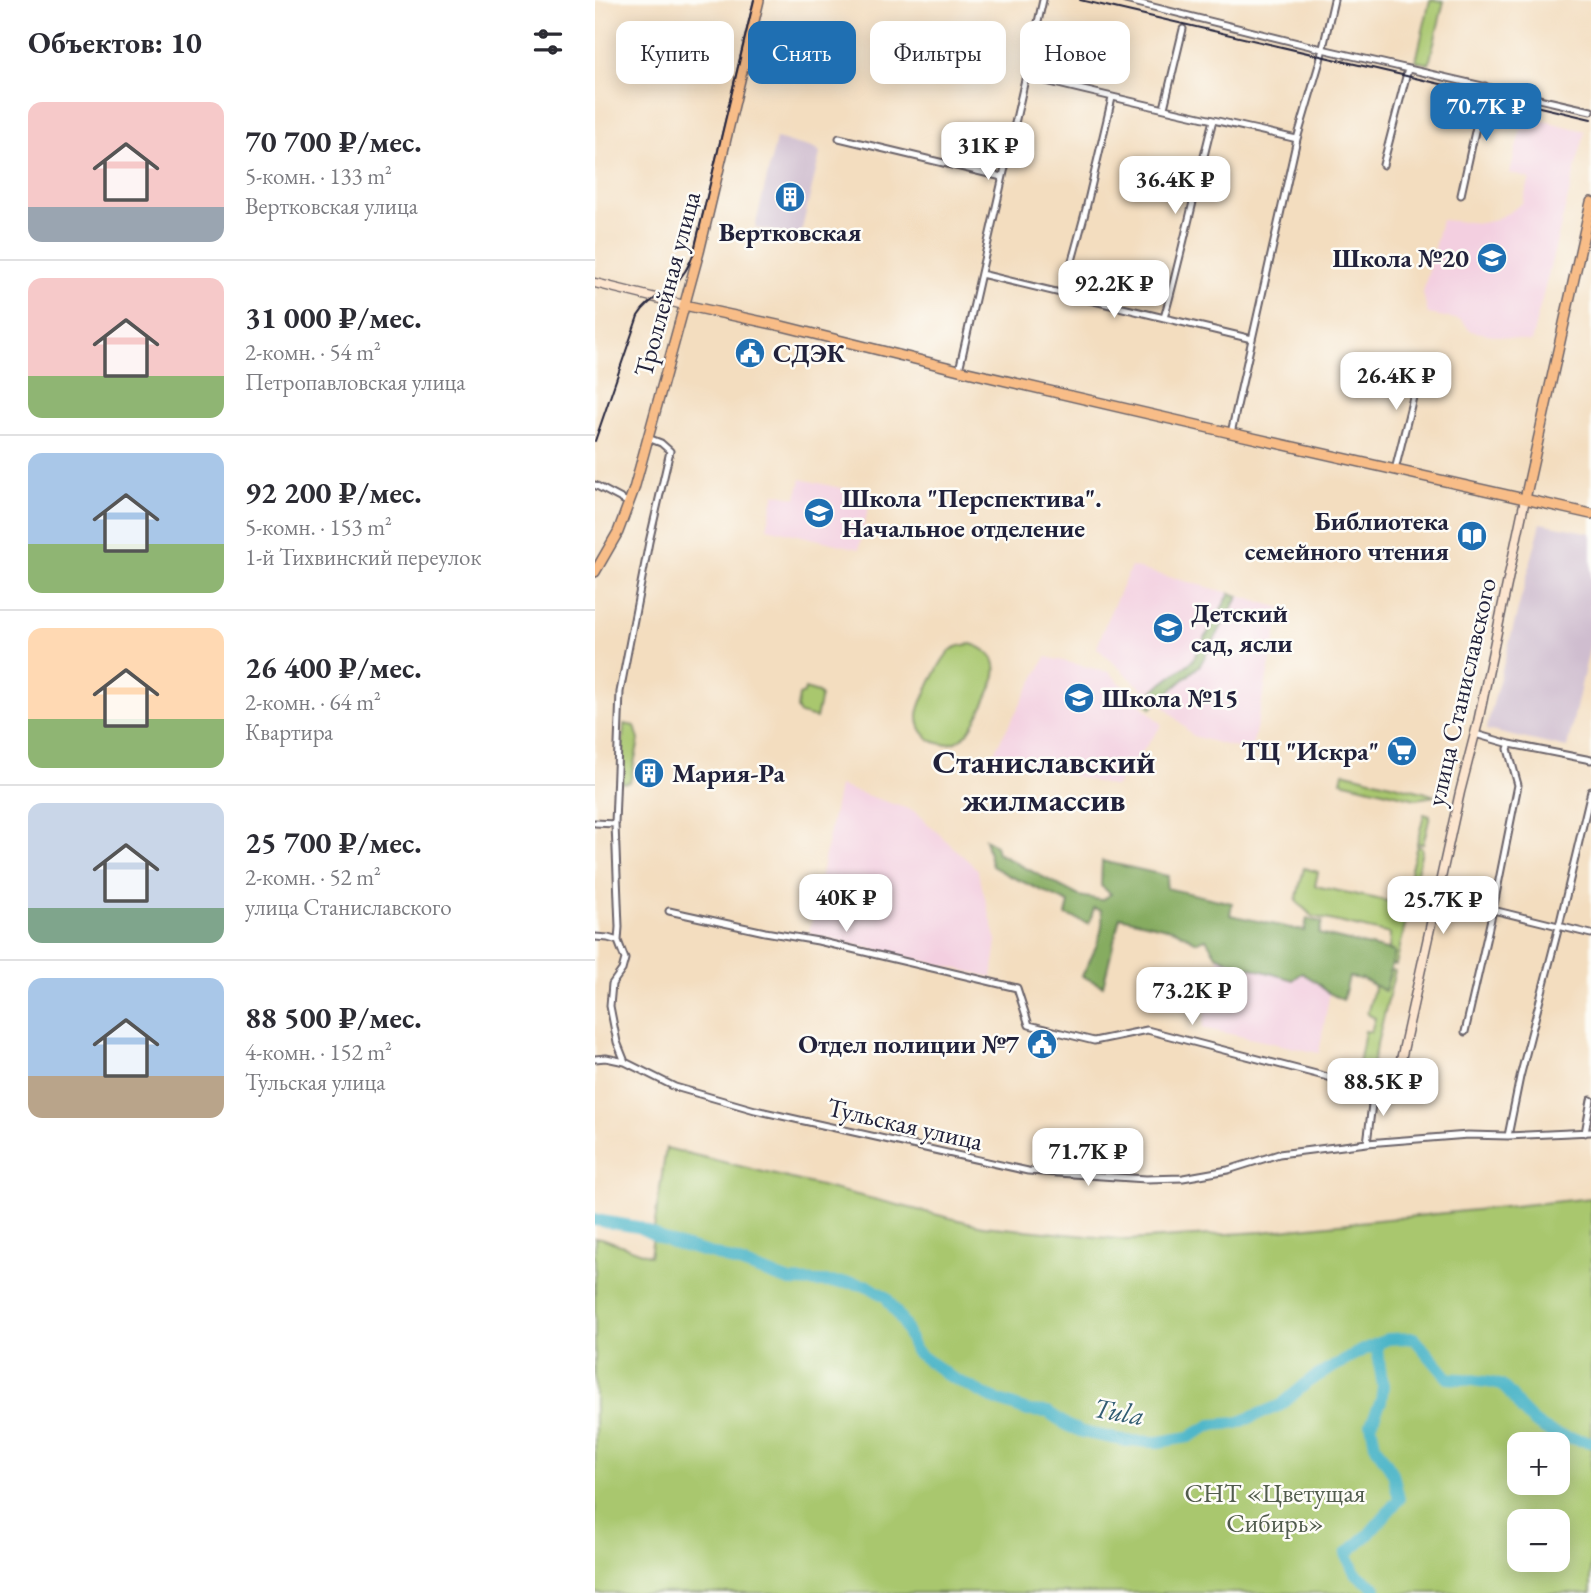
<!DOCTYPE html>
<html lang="ru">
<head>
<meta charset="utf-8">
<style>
	:root { --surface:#fff; --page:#f7f7f7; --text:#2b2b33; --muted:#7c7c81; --line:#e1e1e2; --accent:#1f6fb2 }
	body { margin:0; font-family:"EB Garamond",serif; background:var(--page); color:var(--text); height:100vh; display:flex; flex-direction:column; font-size:26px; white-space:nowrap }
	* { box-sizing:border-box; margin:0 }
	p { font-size:23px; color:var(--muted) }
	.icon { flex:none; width:38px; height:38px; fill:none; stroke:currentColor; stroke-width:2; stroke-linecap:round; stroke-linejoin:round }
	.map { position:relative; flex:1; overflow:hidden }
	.sheet { display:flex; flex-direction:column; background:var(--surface); width:595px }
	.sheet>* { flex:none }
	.banner { position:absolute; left:21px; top:21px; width:665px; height:63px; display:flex; gap:14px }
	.controls { position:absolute; left:912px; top:1432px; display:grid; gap:14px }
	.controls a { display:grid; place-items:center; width:63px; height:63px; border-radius:14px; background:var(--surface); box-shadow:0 4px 18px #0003; font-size:35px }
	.price { position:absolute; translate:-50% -60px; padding:0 16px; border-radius:14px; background:#fff; color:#222; font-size:23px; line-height:46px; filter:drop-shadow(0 2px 4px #0008) }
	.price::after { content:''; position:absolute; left:50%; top:42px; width:21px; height:16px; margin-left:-10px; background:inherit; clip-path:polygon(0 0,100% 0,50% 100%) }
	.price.selected { background:var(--accent); color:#fff }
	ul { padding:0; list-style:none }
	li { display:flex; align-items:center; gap:21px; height:175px; padding:0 28px }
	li+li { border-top:2px solid var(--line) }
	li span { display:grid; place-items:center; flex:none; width:196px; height:140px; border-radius:14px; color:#555 }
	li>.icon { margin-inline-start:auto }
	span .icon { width:84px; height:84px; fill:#fffc; stroke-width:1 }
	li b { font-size:30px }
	h2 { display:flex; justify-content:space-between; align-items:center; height:84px; padding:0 28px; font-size:30px }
	.pill { padding:0 24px; border-radius:14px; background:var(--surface); box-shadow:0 4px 18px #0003; font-size:24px; line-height:63px }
	.pill.selected { background:var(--accent); color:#fff }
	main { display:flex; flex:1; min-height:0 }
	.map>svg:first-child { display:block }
	.built { fill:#f3cfe0 }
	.industrial { fill:#cfbdcf }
	.green { fill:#a9c76e; stroke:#667454; stroke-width:2; fill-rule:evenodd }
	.forest { fill:#86ac61; stroke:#54674e; stroke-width:2 }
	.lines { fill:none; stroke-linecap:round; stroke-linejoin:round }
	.river { stroke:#4bb5c8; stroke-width:12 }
	.street-casing { stroke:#6b6369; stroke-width:9 }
	.secondary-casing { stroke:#6b6369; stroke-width:11 }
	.primary-casing { stroke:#6b6369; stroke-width:12 }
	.street { stroke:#fff; stroke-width:5 }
	.secondary { stroke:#fce5cf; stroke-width:8 }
	.primary { stroke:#f8bd88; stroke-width:9 }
	.tram { stroke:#22223b; stroke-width:2 }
	.labels { text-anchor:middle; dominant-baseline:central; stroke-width:5; stroke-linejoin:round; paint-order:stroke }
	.poi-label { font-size:26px; font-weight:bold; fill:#22223b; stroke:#fdfcf7; text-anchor:start }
	.street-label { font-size:26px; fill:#22223b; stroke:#fdfcf7 }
	.park-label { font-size:26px; fill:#515c4d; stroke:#fdfcf7 }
	.water-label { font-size:28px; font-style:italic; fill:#325d73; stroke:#fdfcf7 }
	.district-label { font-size:33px; font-weight:bold; fill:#22223b; stroke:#fdfcf7 }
</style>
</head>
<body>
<main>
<section class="sheet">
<h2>Объектов: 10<svg class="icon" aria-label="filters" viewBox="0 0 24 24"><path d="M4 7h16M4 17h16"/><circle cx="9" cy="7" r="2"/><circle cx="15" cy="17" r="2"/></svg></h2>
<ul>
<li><span style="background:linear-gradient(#f6c9c9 75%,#9aa5b1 0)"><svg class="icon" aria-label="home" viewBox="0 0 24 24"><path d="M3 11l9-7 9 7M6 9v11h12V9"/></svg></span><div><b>70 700 ₽/мес.</b><p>5-комн. · 133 m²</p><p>Вертковская улица</p></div></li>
<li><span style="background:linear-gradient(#f6c9c9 70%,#8fb573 0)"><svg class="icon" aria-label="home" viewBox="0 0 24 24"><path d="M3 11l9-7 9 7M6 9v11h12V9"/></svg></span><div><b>31 000 ₽/мес.</b><p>2-комн. · 54 m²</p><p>Петропавловская улица</p></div></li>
<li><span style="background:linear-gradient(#a9c7e8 65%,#8fb573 0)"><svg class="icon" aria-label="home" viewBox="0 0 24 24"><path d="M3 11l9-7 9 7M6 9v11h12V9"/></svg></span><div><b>92 200 ₽/мес.</b><p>5-комн. · 153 m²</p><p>1-й Тихвинский переулок</p></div></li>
<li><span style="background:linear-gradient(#ffd9b3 65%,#8fb573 0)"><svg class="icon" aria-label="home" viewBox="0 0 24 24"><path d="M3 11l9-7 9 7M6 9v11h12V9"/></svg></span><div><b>26 400 ₽/мес.</b><p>2-комн. · 64 m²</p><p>Квартира</p></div></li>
<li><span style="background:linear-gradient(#c9d6e8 75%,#7fa58c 0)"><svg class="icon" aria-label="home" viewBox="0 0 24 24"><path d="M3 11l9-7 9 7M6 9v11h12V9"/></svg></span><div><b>25 700 ₽/мес.</b><p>2-комн. · 52 m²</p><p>улица Станиславского</p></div></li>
<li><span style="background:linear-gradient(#a9c7e8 70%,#b9a48a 0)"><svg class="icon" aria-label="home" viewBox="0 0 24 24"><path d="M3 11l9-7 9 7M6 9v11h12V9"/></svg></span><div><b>88 500 ₽/мес.</b><p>4-комн. · 152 m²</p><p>Тульская улица</p></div></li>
</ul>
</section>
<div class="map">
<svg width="996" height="1593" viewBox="0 0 996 1593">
	<rect width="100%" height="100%" fill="#fdfcf7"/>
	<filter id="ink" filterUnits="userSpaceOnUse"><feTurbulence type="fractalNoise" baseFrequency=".0143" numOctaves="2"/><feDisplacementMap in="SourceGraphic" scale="14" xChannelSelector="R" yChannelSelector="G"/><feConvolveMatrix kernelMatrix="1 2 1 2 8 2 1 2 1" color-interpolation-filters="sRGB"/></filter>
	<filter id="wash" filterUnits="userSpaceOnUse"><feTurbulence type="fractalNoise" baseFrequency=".00686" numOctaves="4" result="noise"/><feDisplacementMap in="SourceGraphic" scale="28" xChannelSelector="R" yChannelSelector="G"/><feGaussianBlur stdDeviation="1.57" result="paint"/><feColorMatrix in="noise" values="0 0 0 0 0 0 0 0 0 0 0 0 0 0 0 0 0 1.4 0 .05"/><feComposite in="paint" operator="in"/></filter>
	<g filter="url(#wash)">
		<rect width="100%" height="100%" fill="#f3ddbf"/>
		<path class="built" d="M929 116 990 131 936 342 876 331 866 320 833 314 828 293 846 220 886 223 896 221 915 212 927 203 935 179 915 173Z
			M206 479 276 495 264 549 172 528 180 493 201 498Z
			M536 567 635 593 597 661 553 694 502 648 512 619Z
			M644 596 687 608 656 752 598 736 564 701 605 665Z
			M451 657 514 672 567 725 520 787 398 754Z
			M244 786 319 811 382 869 402 941 397 977 214 934Z
			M627 943 739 969 724 1053 607 1028Z"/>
		<path class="industrial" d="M181 139 222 149 225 154 205 237 160 228Z
			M946 523 996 533V641L972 748 891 730Z"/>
		<path class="green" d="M835 0 849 1 834 64 821 61Z
			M376 644C412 655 401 679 389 704 380 720 373 744 350 744 343 744 336 741 331 736 326 731 323 724 323 717 322 706 347 657 356 650 362 645 369 645 376 644Z
			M210 689 223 693 226 696 221 718 205 714 202 708 204 695 209 693Z
			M29 724 40 726 44 740 35 782 28 783 25 781Z
			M748 772 828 792 840 796 821 799 746 781Z
			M829 814 835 816 828 844 822 843Z
			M822 845 827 848V850L801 965 797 964 800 952 794 950 795 934 717 916 701 901 709 868 723 872 720 886 807 904Z
			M796 970 800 971 772 1084 761 1081 770 1031 776 1032 780 1018 772 1014 780 985 790 991Z
			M71 1148 388 1226 533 1240 666 1232 996 1198V1593H0V1238H7L55 1256ZM924 1444H962V1482H924ZM924 1521H962V1559H924Z"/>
		<path class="forest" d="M635 593 644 596 605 665 556 708 548 698 597 661Z
			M390 839 400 845 402 853 484 896 506 900 516 894 506 886 507 861 573 876 571 888 637 903 635 915 709 931 712 919 727 922 724 934 800 952 790 991 766 978V979L754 977 748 1000 730 991 724 984 707 973 698 980 637 962 621 955 611 939 602 942 580 930 525 917 508 986 487 976C496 957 512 931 506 910L499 908 494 924 471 915 474 903 413 875 397 866Z"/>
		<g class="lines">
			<path class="river" d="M0 1220 43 1227 77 1243 122 1255 195 1281 258 1283 273 1286 291 1297 308 1322 320 1351 354 1376 399 1399 433 1411 453 1412 473 1426 487 1432 532 1441 563 1442 594 1437 616 1425 642 1423 686 1405 714 1381 762 1353 793 1339 819 1338 853 1378C864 1379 898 1381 907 1386 914 1390 923 1405 928 1411 949 1435 966 1437 996 1442
				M781 1593 780 1588 760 1573 751 1554 774 1534 804 1499 798 1473 780 1445 776 1424 786 1401 788 1386 781 1344"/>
		</g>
	</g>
	<g filter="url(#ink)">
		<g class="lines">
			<g class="street-casing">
				<path id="street" d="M530 0 727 49 996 111
					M431 76C521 99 611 118 702 139
					M569 108 588 29
					M244 138 407 177
					M788 165 813 69
					M866 195 890 86
					M386 274 657 339
					M468 294 490 213 517 98
					M569 318C587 253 601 186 618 120
					M364 370 448 0
					M636 433 702 139 725 61 739 0
					M800 470 827 361
					M0 485 34 503
					M880 734 915 744 996 760
					M0 823 20 824
					M898 910 996 934
					M74 911 170 932 223 941 422 988 434 1025 499 1041 552 1030 779 1089 772 1143
					M0 937 13 938 23 941
					M870 1032 898 910 923 785 913 749 915 744
					M0 1059 11 1058 30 1062 80 1087 160 1110 433 1171 551 1179 588 1178 633 1170 684 1154 772 1143 873 1135 913 1136 996 1132
					M30 1062 22 1042 15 1006 17 984 27 970 30 959 23 941 24 927 20 824 25 692 54 542 75 451 66 443 53 438
					M990 1133 996 1100
					M913 1136 925 1077 964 926 996 791"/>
			</g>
			<g class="secondary-casing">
				<path id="secondary" d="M0 283 89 305
					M779 1089 793 1092 800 1087 865 792 883 722 930 499"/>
			</g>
			<g class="primary-casing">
				<path id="primary" d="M89 305 187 326 364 370 636 433 996 514
					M930 499 996 202
					M0 572 23 532 39 489 104 252 164 0"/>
			</g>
			<use href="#street" class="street"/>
			<use href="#secondary" class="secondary"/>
			<use href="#primary" class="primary"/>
			<path class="tram" d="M485 0 996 119
				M0 441 43 316C51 302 66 295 78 285 88 277 93 267 98 255L159 0"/>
		</g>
	</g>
	<defs>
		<g id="building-disc" transform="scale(1.575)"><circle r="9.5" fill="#1f6fb2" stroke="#fdfcf7"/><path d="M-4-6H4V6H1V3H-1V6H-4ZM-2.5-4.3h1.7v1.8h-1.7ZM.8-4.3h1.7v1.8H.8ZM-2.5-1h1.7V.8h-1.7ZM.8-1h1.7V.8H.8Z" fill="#fff"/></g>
		<g id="school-disc" transform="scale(1.575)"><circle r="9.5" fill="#1f6fb2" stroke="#fdfcf7"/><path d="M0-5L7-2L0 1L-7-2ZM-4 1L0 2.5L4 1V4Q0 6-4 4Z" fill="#fff"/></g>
		<g id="civic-disc" transform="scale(1.575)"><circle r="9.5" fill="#1f6fb2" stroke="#fdfcf7"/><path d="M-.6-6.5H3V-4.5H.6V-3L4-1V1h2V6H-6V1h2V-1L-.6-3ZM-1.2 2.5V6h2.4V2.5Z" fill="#fff"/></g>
		<g id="library-disc" transform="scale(1.575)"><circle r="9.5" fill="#1f6fb2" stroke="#fdfcf7"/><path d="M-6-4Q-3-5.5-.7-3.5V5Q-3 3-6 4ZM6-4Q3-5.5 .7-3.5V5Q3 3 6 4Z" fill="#fff"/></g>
		<g id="supermarket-disc" transform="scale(1.575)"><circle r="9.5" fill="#1f6fb2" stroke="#fdfcf7"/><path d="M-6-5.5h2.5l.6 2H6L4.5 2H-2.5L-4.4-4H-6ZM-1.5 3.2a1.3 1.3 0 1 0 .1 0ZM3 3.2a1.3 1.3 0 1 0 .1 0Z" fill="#fff"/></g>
	</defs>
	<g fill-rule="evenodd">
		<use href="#building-disc" x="195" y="197"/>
		<use href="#school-disc" x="897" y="258"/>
		<use href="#civic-disc" x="155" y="353"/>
		<use href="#school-disc" x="224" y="513"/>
		<use href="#library-disc" x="877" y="536"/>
		<use href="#school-disc" x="573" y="628"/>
		<use href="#school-disc" x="484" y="698"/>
		<use href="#supermarket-disc" x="807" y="751"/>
		<use href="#building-disc" x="54" y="773"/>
		<use href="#civic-disc" x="447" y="1044"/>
	</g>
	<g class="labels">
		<g class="poi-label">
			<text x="195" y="232" text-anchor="middle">Вертковская</text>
			<text x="874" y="258" text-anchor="end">Школа №20</text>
			<text x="178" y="353">СДЭК</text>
			<text x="247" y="498">Школа "Перспектива".<tspan x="247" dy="30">Начальное отделение</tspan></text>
			<text x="854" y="521" text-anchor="end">Библиотека<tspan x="854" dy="30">семейного чтения</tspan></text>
			<text x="596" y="613">Детский<tspan x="596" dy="30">сад, ясли</tspan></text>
			<text x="507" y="698">Школа №15</text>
			<text x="784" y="751" text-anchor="end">ТЦ "Искра"</text>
			<text x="77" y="773">Мария-Ра</text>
			<text x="424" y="1044" text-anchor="end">Отдел полиции №7</text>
		</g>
		<g class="street-label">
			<text transform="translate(72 284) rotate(-75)">Троллейная улица</text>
			<text transform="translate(866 692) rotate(-77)">улица Станиславского</text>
			<text transform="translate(310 1124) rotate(13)">Тульская улица</text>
		</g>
		<g class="park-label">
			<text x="680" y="1493">СНТ «Цветущая<tspan x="680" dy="30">Сибирь»</tspan></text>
		</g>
		<g class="water-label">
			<text transform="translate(524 1411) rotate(10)">Tula</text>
		</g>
		<g class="district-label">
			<text x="449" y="761">Станиславский<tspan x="449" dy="38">жилмассив</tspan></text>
		</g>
	</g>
</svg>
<div class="controls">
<a>+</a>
<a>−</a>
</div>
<b class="price selected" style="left:891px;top:143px">70.7K ₽</b>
<b class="price" style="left:393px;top:182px">31K ₽</b>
<b class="price" style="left:580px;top:216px">36.4K ₽</b>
<b class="price" style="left:519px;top:320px">92.2K ₽</b>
<b class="price" style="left:801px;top:412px">26.4K ₽</b>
<b class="price" style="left:251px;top:934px">40K ₽</b>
<b class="price" style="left:848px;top:936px">25.7K ₽</b>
<b class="price" style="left:597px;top:1027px">73.2K ₽</b>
<b class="price" style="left:788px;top:1118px">88.5K ₽</b>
<b class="price" style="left:493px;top:1188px">71.7K ₽</b>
<div class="banner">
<a class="pill">Купить</a>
<a class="pill selected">Снять</a>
<a class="pill">Фильтры</a>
<a class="pill">Новое</a>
</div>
</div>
</main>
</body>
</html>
